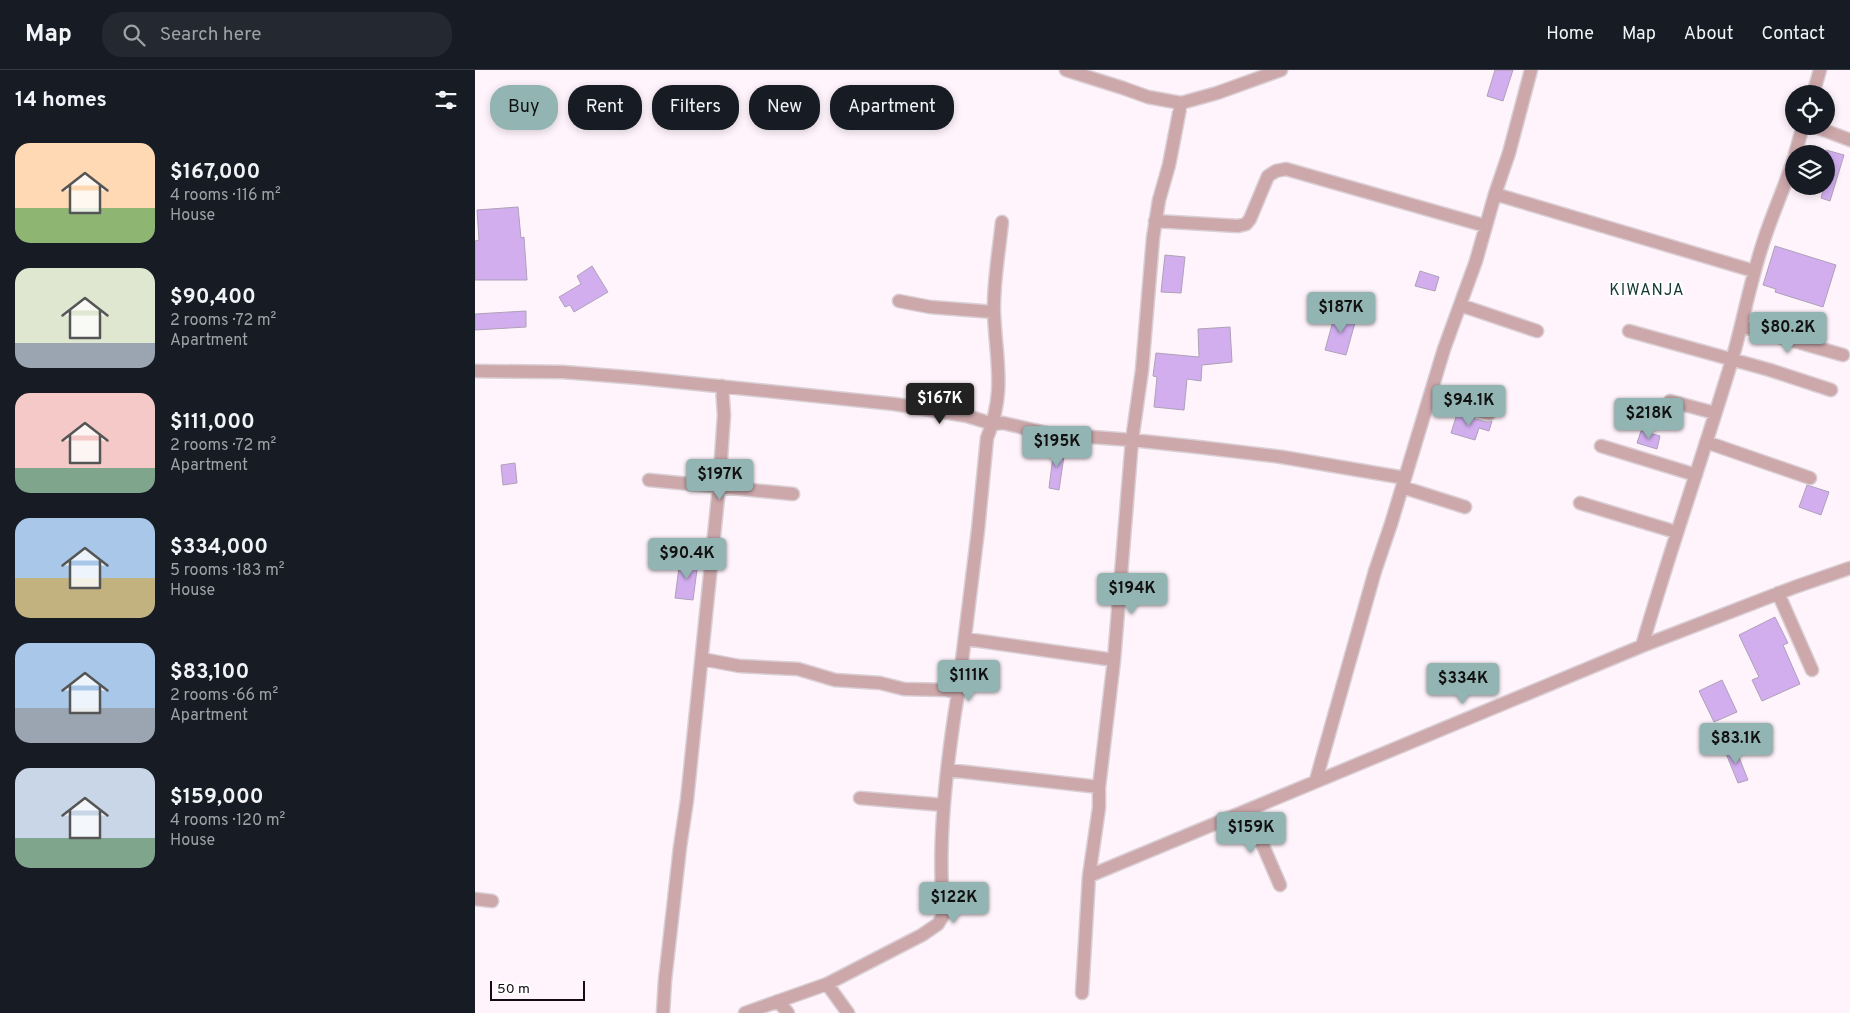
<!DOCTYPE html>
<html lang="en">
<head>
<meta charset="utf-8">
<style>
	:root { --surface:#171b24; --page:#242831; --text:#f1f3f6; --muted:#9ea1a6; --line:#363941; --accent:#92b4b2 }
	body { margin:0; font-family:Overpass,sans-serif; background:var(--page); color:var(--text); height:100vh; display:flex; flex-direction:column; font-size:19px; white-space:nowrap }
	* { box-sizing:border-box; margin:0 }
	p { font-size:16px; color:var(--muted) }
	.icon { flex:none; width:28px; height:28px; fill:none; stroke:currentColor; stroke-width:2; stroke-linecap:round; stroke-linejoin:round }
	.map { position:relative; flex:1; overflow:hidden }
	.side { display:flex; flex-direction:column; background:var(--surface); width:475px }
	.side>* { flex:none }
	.hud { position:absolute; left:15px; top:15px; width:475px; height:45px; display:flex; gap:10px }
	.buttons { position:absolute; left:1310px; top:15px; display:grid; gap:10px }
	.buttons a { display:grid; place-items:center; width:50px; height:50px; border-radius:50%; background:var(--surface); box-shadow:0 2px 8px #0003; font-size:25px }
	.scale { position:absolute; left:15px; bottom:12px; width:95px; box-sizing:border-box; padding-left:5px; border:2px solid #130b10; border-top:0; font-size:14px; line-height:18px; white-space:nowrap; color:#130b10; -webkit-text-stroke:4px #fff; paint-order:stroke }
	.price { position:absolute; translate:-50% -42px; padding:0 11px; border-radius:5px; background:var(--accent); color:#111; font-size:16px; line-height:32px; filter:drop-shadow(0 1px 2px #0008) }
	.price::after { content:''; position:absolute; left:50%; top:30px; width:15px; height:11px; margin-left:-8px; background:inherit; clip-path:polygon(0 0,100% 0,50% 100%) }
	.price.current { background:#222; color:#fff }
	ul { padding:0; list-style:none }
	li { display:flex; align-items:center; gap:15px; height:125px; padding:0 15px }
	li span { display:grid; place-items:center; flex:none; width:140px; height:100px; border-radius:15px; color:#555 }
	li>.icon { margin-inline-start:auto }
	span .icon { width:60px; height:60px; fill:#fffc; stroke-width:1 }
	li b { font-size:21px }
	h2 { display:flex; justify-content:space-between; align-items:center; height:60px; padding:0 15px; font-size:21px }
	.tag { padding:0 18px; border-radius:20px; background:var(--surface); box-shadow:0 2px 8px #0003; font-size:18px; line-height:45px }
	.tag.current { background:var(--accent); color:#111 }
	header { display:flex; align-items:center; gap:30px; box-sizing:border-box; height:70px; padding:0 25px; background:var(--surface); border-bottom:1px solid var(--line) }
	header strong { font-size:24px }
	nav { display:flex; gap:28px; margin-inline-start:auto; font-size:18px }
	.search { width:350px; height:45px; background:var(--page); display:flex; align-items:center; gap:12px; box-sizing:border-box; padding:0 18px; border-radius:20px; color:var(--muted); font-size:19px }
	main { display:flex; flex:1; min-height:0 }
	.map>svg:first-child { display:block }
	.building { fill:#d2aeef; stroke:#ada1b8 }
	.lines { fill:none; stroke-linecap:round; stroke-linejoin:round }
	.minor-casing { stroke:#d9cfd5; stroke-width:15 }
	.minor { stroke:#cda8ab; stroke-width:12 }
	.labels { text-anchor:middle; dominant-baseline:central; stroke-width:4; stroke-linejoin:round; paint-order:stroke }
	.neighbourhood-label { font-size:16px; letter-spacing:1px; fill:#163833; stroke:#fff }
</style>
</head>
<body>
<header>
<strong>Map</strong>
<div class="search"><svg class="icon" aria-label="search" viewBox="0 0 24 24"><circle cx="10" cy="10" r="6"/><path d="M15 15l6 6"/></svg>Search here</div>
<nav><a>Home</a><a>Map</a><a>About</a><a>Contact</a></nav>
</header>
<main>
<section class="side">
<h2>14 homes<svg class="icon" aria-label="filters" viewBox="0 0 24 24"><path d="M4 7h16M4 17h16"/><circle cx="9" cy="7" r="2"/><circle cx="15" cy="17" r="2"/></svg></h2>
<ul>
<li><span style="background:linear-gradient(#ffd9b3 65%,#8fb573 0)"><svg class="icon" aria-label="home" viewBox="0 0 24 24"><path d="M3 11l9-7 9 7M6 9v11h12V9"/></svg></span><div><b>$167,000</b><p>4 rooms · 116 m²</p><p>House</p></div></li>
<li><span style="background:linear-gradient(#dfe7d0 75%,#9aa5b1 0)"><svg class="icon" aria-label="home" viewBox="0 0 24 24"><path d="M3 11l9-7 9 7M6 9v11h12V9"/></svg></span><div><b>$90,400</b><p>2 rooms · 72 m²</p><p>Apartment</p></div></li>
<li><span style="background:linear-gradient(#f6c9c9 75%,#7fa58c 0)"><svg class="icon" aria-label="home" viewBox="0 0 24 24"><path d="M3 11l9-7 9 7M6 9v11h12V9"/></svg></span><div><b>$111,000</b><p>2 rooms · 72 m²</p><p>Apartment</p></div></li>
<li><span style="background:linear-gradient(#a9c7e8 60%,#c2b280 0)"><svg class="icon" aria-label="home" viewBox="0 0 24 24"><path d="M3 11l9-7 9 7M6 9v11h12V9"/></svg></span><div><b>$334,000</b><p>5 rooms · 183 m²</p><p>House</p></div></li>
<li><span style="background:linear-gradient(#a9c7e8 65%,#9aa5b1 0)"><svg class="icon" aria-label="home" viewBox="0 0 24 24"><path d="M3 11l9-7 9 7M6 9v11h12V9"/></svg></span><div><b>$83,100</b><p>2 rooms · 66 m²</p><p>Apartment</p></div></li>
<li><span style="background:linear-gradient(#c9d6e8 70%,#7fa58c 0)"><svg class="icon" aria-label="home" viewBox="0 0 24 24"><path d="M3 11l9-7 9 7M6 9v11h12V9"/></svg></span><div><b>$159,000</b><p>4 rooms · 120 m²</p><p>House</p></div></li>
</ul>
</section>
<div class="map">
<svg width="1375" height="943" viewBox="0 0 1375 943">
	<rect width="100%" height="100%" fill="#fff4fb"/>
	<path class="building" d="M1020 0H1038L1028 31 1012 26Z
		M1351 80 1369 85 1355 131 1346 128 1349 116H1351L1354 98 1351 97Z
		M43 137 46 168 49 167 52 210H0V171L4 170 2 140Z
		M1300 176 1361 195 1348 237 1300 222 1301 219 1288 215Z
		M690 185 710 187 706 223 686 222Z
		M117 196 133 222 99 242 95 235 90 237 84 227 106 214 102 206Z
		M945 201 964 207 960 221 940 216Z
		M51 241V257L0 260V244Z
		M860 244 881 249 871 285 850 280Z
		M755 257 757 292 727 295 726 311 712 309 709 340 679 337 682 307 678 306 681 283 724 287 723 259Z
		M982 344 1012 352 1017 351 1014 361 1004 358 1000 370 976 363Z
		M1166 361 1185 366 1182 379 1162 373Z
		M579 378 590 379 584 420 574 418Z
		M40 393 42 413 28 415 26 395Z
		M1332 415 1354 422 1346 445 1324 437Z
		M205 490 223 492 218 530 200 528Z
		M1300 547 1313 573 1308 575 1325 614 1287 631 1277 610 1284 607 1264 565Z
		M1247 610 1262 642 1239 652 1224 621Z
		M1260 677 1273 710 1263 713 1250 681Z"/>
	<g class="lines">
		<g class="minor-casing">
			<path id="minor" d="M591 0 648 18 673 27 706 33 742 23 806 0
				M1338 24 1345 0
				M1338 56 1375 70
				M1320 84 1328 56
				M1020 124 1279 201
				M680 151 763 156 771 154 775 149 793 106 801 101 811 99 1011 156
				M424 231 455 237 519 242
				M985 235 1062 261
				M1266 256 1368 285
				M1154 261 1295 300 1356 320
				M0 301 88 302 164 308 419 334 492 346 518 354 528 353 576 364 657 370 723 377 807 387 930 408
				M956 328 1014 344
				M1195 331 1240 343
				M1231 372 1335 408
				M1126 376 1221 405
				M174 410 318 424
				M927 417 990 437
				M1105 433 1201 462
				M1303 523 1337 600
				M491 569 639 590
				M1167 576C1195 480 1228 386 1257 290 1268 252 1275 212 1288 173 1297 144 1310 117 1319 88
				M227 589 264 596 323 599 360 610 405 613 429 619 471 620 483 623 503 460 512 368C531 322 521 290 519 243 518 213 524 182 527 152
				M473 700 624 717V738L614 806 607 923
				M841 710 900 501 916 454 969 279 1001 191 1020 124 1034 83 1056 0
				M624 717 639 590 657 370 667 300 678 168 684 130 694 95 706 33
				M385 728 469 735
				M773 741 805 815
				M614 806 1167 576 1320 517 1375 498
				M0 829 17 831
				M352 914 373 943
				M303 931 313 943
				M188 943 190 910 205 777 212 730 244 417 249 345 247 316
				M270 943 352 914 447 865 463 854 469 844C461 776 472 690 483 623"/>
		</g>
		<use href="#minor" class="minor"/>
	</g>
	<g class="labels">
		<g class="neighbourhood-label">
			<text x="1172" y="221">KIWANJA</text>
		</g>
	</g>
</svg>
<div class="buttons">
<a><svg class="icon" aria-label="locate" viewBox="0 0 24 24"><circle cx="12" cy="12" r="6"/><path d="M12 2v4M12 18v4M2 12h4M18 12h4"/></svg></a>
<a><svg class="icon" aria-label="layers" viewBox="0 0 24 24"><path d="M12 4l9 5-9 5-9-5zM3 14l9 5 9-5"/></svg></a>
</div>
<div class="scale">50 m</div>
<b class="price" style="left:866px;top:264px">$187K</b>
<b class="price" style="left:1313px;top:284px">$80.2K</b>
<b class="price current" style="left:465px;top:355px">$167K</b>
<b class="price" style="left:994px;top:357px">$94.1K</b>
<b class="price" style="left:1174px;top:370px">$218K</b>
<b class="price" style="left:582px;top:398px">$195K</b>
<b class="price" style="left:245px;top:431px">$197K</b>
<b class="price" style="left:212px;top:510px">$90.4K</b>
<b class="price" style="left:657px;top:545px">$194K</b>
<b class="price" style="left:494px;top:632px">$111K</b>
<b class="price" style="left:988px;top:635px">$334K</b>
<b class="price" style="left:1261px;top:695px">$83.1K</b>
<b class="price" style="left:776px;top:784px">$159K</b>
<b class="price" style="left:479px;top:854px">$122K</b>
<div class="hud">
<a class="tag current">Buy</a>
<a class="tag">Rent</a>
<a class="tag">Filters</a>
<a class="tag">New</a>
<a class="tag">Apartment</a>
</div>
</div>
</main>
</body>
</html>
